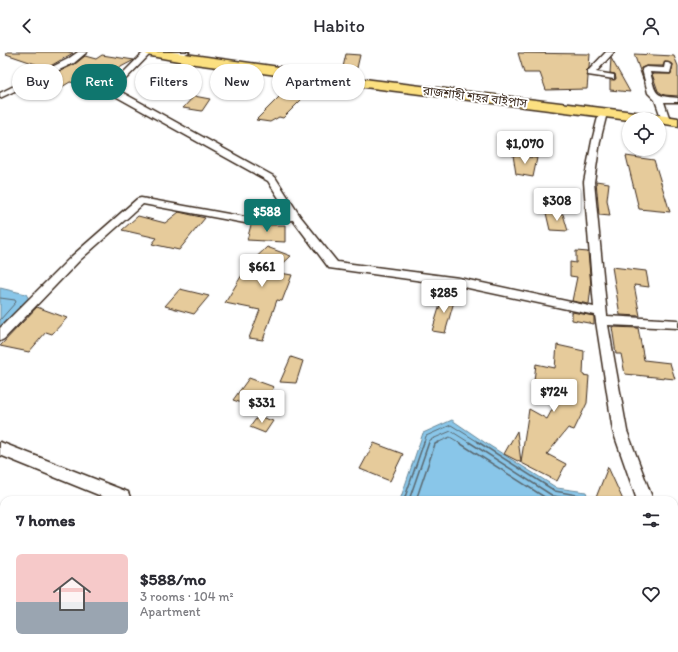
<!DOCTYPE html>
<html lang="en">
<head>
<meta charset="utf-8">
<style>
	:root { --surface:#fff; --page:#f2f2f3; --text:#2b2b33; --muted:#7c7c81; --line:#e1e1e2; --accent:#0f766e }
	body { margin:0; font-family:Itim,"Noto Sans Bengali",sans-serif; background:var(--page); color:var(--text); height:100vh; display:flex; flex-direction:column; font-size:15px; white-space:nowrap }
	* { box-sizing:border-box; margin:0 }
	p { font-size:13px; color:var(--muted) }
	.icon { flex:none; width:22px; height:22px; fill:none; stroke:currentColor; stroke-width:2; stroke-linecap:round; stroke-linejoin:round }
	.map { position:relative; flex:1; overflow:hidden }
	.drawer { position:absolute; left:0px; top:444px; width:678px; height:156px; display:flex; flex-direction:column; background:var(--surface); border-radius:12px 12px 0 0; box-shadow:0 1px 3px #0004 }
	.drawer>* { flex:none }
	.top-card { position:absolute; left:12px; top:12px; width:400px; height:36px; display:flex; gap:8px }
	.fabs { position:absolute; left:622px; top:60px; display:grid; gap:8px }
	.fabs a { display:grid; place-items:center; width:44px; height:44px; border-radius:50%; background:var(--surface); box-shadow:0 1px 3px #0004; font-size:20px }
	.price { position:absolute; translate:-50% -34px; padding:0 9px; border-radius:4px; background:#fff; color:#222; font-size:13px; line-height:26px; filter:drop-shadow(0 1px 2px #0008) }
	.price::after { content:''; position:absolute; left:50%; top:24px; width:12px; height:9px; margin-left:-6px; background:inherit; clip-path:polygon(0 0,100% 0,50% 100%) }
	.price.current { background:var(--accent); color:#fff }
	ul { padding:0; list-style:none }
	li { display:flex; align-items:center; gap:12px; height:100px; padding:0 16px }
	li+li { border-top:1px solid var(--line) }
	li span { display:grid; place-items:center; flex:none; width:112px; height:80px; border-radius:6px; color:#555 }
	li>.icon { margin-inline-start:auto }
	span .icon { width:48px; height:48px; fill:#fffc; stroke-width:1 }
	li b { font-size:17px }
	h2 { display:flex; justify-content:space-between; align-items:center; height:48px; padding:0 16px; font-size:17px }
	.pill { padding:0 14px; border-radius:18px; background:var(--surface); box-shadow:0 1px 3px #0004; font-size:14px; line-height:36px }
	.pill.current { background:var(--accent); color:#fff }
	header { display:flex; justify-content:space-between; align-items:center; height:52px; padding:0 16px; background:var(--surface); font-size:18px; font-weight:600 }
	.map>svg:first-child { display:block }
	.water { fill:#89c6e9; stroke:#6a8898 }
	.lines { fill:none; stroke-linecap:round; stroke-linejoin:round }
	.shore-far1 { stroke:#5a686f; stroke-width:1 }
	.shore { stroke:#5a686f; stroke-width:1.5 }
	.building { fill:#e6cb9b; stroke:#3b2a1e }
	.minor-casing { stroke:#3b2a1e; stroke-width:3 }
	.trunk-casing { stroke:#3b2a1e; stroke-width:3 }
	.minor { fill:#fff; fill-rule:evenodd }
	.trunk { fill:#fce080; fill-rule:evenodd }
	.labels { text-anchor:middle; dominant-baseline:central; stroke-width:4; stroke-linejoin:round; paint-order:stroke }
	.far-street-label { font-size:12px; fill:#3b2a1e; stroke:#fff }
</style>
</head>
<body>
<header><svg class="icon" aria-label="back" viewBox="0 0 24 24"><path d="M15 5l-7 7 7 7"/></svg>Habito<svg class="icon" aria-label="person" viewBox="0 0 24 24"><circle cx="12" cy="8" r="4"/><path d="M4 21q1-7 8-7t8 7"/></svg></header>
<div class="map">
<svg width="678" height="600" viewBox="0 0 678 600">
	<rect width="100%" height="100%" fill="#fff"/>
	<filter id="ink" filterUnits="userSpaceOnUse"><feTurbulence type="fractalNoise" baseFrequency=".025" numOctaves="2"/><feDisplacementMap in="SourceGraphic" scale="8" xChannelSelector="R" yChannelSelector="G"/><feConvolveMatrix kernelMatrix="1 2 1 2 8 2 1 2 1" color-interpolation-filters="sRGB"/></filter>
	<g filter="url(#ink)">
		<path class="water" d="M0 236 26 242 30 249 0 280Z
			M452 368 487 392 557 436 586 440 589 448H400L423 381Z
			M412 596H572L571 600H413Z"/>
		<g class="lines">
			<path class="shore-far1" d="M0 246 15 248 16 250 0 268
				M424 391 426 384 451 373 480 391
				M429 391 430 388 451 379 470 391
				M437 391 450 385 460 391"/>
			<path class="shore" d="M458 390 549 448
				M469 390 553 444 577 448
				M478 390 555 439 582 444 585 448
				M404 448 424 390
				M409 448 429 390
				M416 448 435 392 439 390"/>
		</g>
		<path class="building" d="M7 0H67L73 1 47 16 6 2Z
			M518 1 590 2 589 16 586 19 588 25 587 37 546 38 540 21H524Z
			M346 2 360 3 357 16 343 15Z
			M634 2 674 4 678 14V44L664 43 658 39 652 22H671L673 12 665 10 663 14H646L641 16 644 30Z
			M102 3 134 8 102 25 98 24 83 33 70 30 57 38 31 33 75 12 85 4 96 7Z
			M611 6 630 40 610 38V28L616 27 615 22 610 21Z
			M283 41 304 45 283 66 279 65 270 70 256 68Z
			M194 44 210 47 202 59 183 56Z
			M513 103 537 106 533 125 516 122Z
			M626 104 654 108 670 160 639 157Z
			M596 129 609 131 607 148 610 164 599 163Z
			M179 160 205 166 179 198 152 192 157 186 122 178 138 164 165 171Z
			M546 161 563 162 568 179 550 178Z
			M251 173H285V190L247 188Z
			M267 195 291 204 274 220 292 223 282 249 277 248 263 288 249 286 260 258 225 251 248 213Z
			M576 199 588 200 591 234 589 252 572 249 577 225 570 224V210L576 211Z
			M612 215 646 219 649 235 634 233 640 264 620 263Z
			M180 237 209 244 194 262 165 254Z
			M443 243 455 246 445 281 432 279Z
			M37 255 67 266 52 282 46 280 29 300 0 294Z
			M572 260 594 264V272L572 268Z
			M612 275 638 276 644 308 670 311 675 327 625 322 621 302H616Z
			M557 293 584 299 583 323 589 324 587 351 574 378 568 376 547 402 566 412 557 429 504 402 517 379 521 410 529 357 547 367 564 336 534 329 536 312 555 316Z
			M291 305 303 309 296 331 280 330Z
			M249 326 274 335 259 357 233 348Z
			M258 364 273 369 265 381 250 375Z
			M374 391 403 402 390 429 360 417Z
			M608 415 623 448H595Z"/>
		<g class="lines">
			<g class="minor-casing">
				<path id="minor" d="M78 0H87L74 11 0 46V41L68 7Z
					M144 0H152L116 37 275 125 300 164 337 210 459 226 594 255 584 130 592 89 599 61 603 59H606L607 61 600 89 594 130 607 264 678 268V276L608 273 627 379 653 448H637L613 379 595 263 459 234 329 216 293 168 245 171 143 152 80 208 4 287 0 289V276L72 204 137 147 141 146 245 165 289 162 268 129 108 40V36Z
					M169 0H189C183 4 165 7 159 3Z
					M606 0H614L596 20 614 23V27L588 23V19Z
					M665 11H668L672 13 670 21 650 20C656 42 653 44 678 46V50H664L670 68 666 71 662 68 655 48 648 41 642 17 646 15 664 16Z
					M0 390 128 440 131 448H111L0 403Z
					M674 502 678 503V527L674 526Z
					M174 596H196L197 600H175Z"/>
			</g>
			<g class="trunk-casing">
				<path id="trunk" d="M145 0H171L372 28 659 63 678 66V74L659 71V67L629 68 372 36 195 12 151 4 147 3Z"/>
			</g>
			<use href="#minor" class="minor"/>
			<use href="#trunk" class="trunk"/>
		</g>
	</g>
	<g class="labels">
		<g class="far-street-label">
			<text transform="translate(475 45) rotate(7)">রাজশাহী শহর বাইপাস</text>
		</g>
	</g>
</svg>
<div class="fabs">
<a><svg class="icon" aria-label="locate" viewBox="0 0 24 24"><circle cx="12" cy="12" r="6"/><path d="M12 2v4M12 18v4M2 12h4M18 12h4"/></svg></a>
</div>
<b class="price" style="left:525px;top:113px">$1,070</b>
<b class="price" style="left:557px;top:170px">$308</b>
<b class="price current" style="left:267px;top:181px">$588</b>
<b class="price" style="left:262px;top:236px">$661</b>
<b class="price" style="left:444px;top:262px">$285</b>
<b class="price" style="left:554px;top:361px">$724</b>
<b class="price" style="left:262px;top:372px">$331</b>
<div class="top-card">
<a class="pill">Buy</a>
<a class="pill current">Rent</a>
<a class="pill">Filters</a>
<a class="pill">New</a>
<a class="pill">Apartment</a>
</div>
<section class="drawer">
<h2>7 homes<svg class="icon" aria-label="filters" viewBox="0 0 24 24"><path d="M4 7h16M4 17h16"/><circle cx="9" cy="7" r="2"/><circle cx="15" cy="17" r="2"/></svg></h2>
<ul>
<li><span style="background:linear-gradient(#f6c9c9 60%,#9aa5b1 0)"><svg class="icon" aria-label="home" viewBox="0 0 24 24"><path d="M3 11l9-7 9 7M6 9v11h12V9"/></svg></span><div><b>$588/mo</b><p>3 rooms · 104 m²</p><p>Apartment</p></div><svg class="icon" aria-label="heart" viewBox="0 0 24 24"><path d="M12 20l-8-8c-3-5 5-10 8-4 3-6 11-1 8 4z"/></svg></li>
</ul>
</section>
</div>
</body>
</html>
